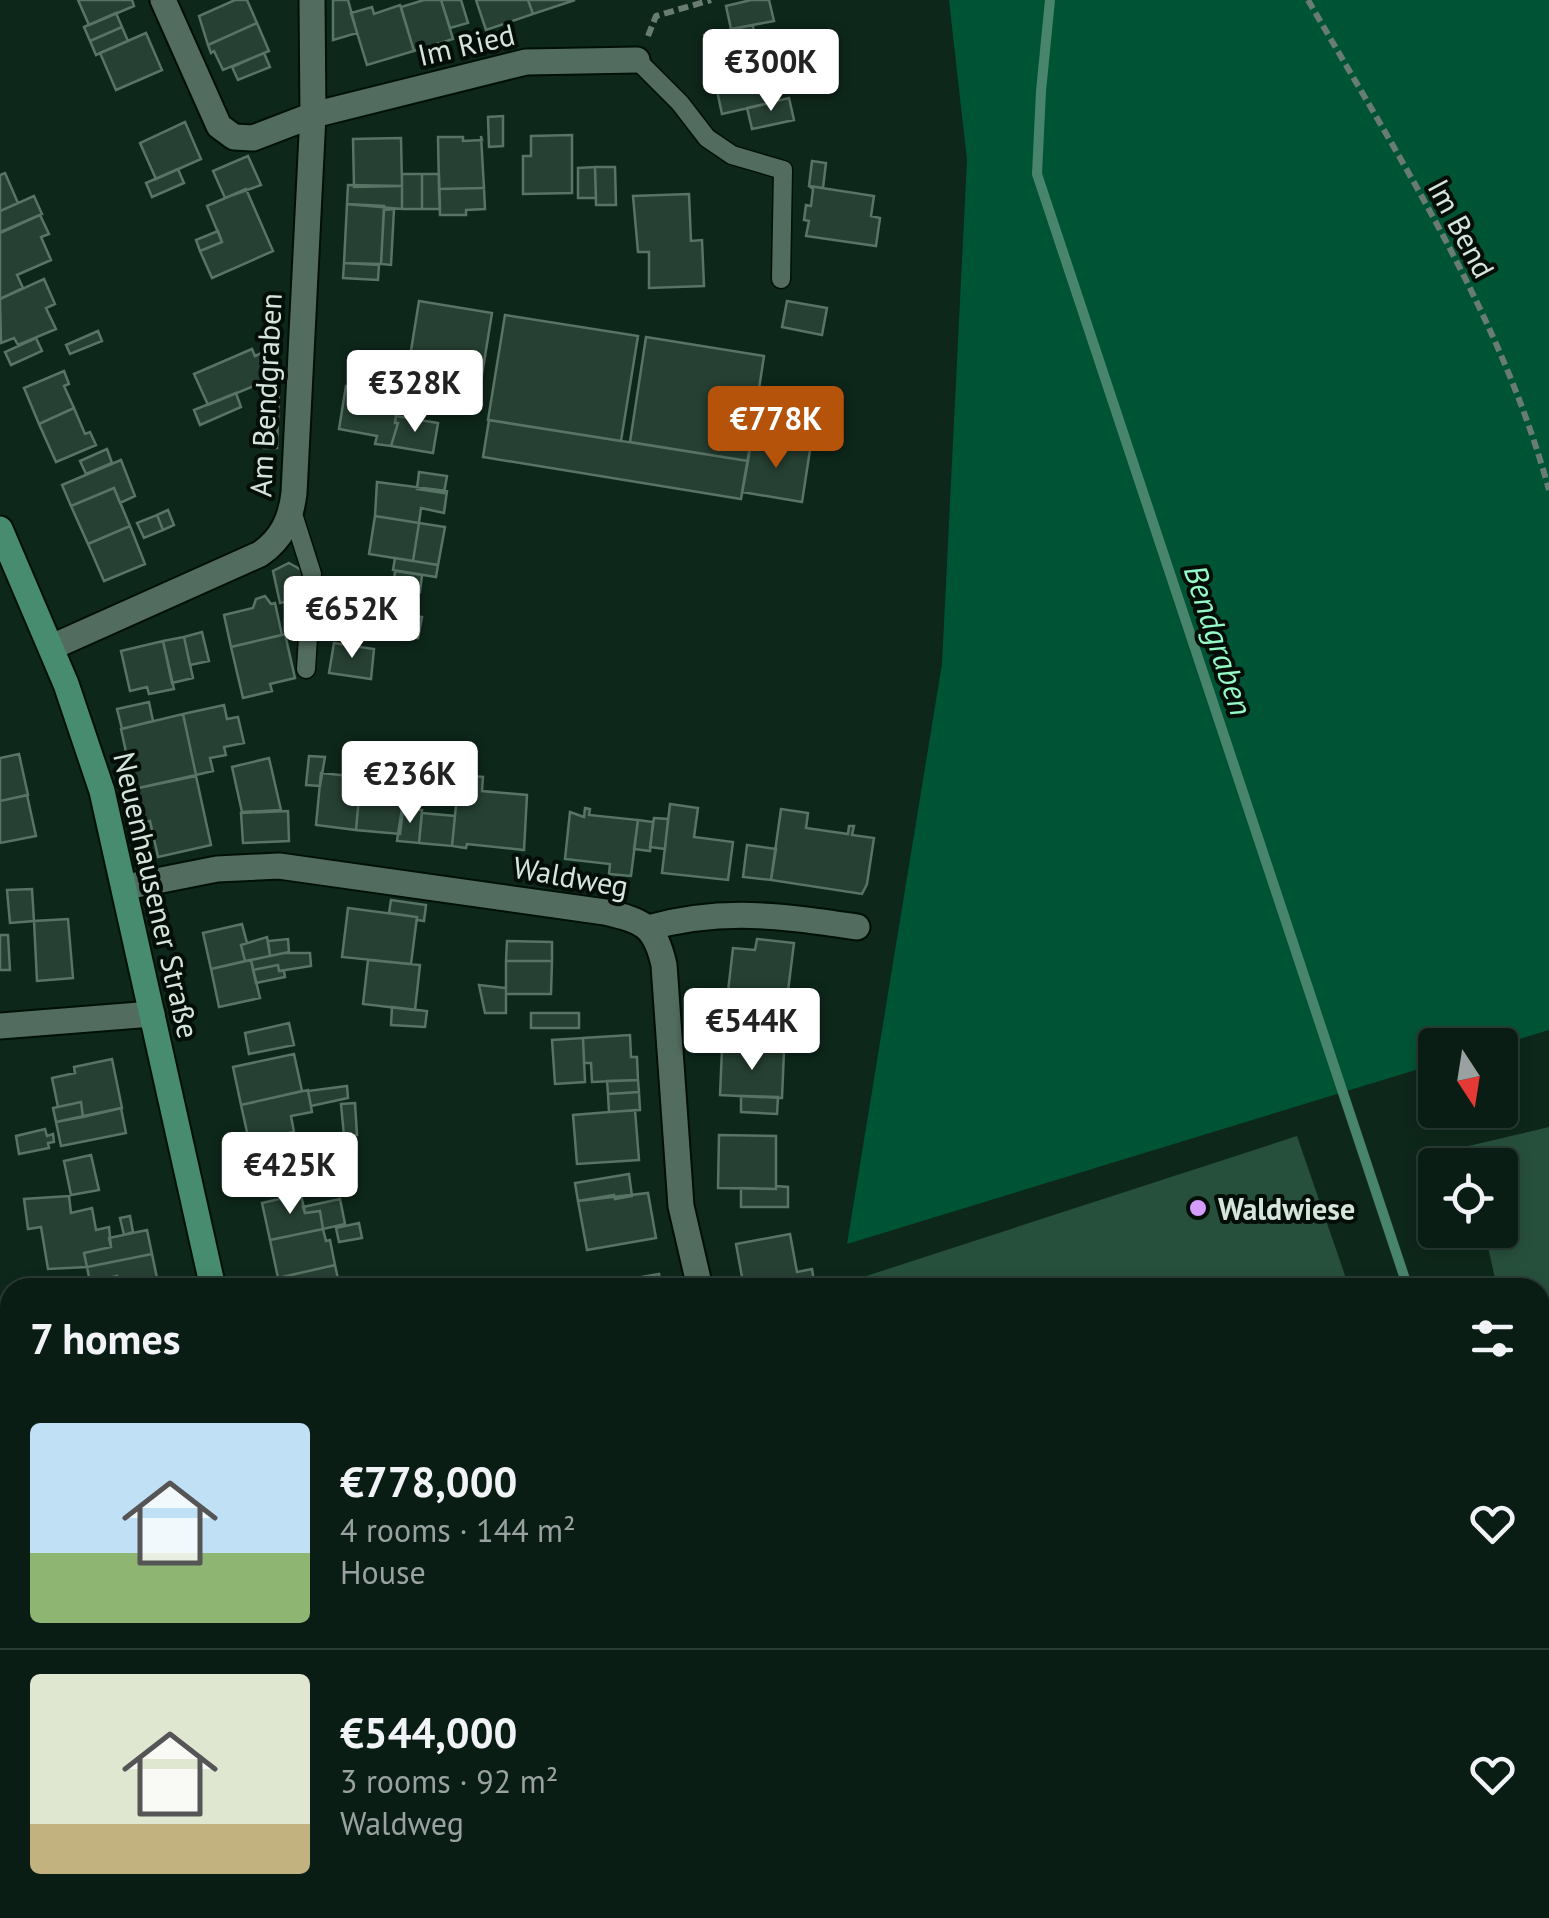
<!DOCTYPE html>
<html lang="en">
<head>
<meta charset="utf-8">
<style>
	:root { --surface:#0a1d14; --page:#13261d; --text:#f1f3f6; --muted:#99a2a0; --line:#2a3b34; --accent:#b45309 }
	body { margin:0; font-family:"PT Sans",sans-serif; background:var(--page); color:var(--text); height:100vh; display:flex; flex-direction:column; font-size:38px; white-space:nowrap }
	* { box-sizing:border-box; margin:0 }
	p { font-size:32px; color:var(--muted) }
	.icon { flex:none; width:55px; height:55px; fill:none; stroke:currentColor; stroke-width:2; stroke-linecap:round; stroke-linejoin:round }
	.map { position:relative; flex:1; overflow:hidden }
	.sheet { position:absolute; left:0px; top:1278px; width:1550px; height:642px; display:flex; flex-direction:column; background:var(--surface); border-radius:30px 30px 0 0; box-shadow:0 5px 15px #0003,0 0 0 2px var(--line) }
	.sheet>* { flex:none }
	.needle { width:65px; rotate:168deg }
	.tools { position:absolute; left:1418px; top:1028px; display:grid; gap:20px }
	.tools a { display:grid; place-items:center; width:100px; height:100px; border-radius:10px; background:var(--surface); box-shadow:0 5px 15px #0003,0 0 0 2px var(--line); font-size:50px }
	.price { position:absolute; translate:-50% -85px; padding:0 22px; border-radius:10px; background:#fff; color:#222; font-size:32px; line-height:65px; filter:drop-shadow(0 2px 5px #0008) }
	.price::after { content:''; position:absolute; left:50%; top:60px; width:30px; height:22px; margin-left:-15px; background:inherit; clip-path:polygon(0 0,100% 0,50% 100%) }
	.price.current { background:var(--accent); color:#fff }
	ul { padding:0; list-style:none }
	li { display:flex; align-items:center; gap:30px; height:250px; padding:0 30px }
	li+li { border-top:2px solid var(--line) }
	li span { display:grid; place-items:center; flex:none; width:280px; height:200px; border-radius:10px; color:#555 }
	li>.icon { margin-inline-start:auto }
	span .icon { width:120px; height:120px; fill:#fffc; stroke-width:1 }
	li b { font-size:42px }
	h2 { display:flex; justify-content:space-between; align-items:center; height:120px; padding:0 30px; font-size:42px }
	.map>svg:first-child { display:block }
	.green { fill:#27503c }
	.forest { fill:#005436 }
	.lines { fill:none; stroke-linecap:round; stroke-linejoin:round }
	.stream { stroke:#49846d; stroke-width:10 }
	.building { fill:#264033; stroke:#587465; stroke-width:2.5 }
	.service-casing { stroke:#001006; stroke-width:21 }
	.minor-casing { stroke:#001006; stroke-width:29 }
	.secondary-casing { stroke:#001006; stroke-width:29 }
	.path { stroke:#687c72; stroke-width:6; stroke-dasharray:10 5; stroke-linecap:butt }
	.service { stroke:#526d5f; stroke-width:18 }
	.minor { stroke:#526d5f; stroke-width:25 }
	.secondary { stroke:#478c6f; stroke-width:25 }
	.rail { stroke:#7f9288; stroke-width:8; stroke-dasharray:15 8; stroke-linecap:butt }
	.poi-dot { fill:#d59cfb; stroke:#040e08; stroke-width:4 }
	.labels { text-anchor:middle; dominant-baseline:central; stroke-width:8; stroke-linejoin:round; paint-order:stroke }
	.street-label { font-size:30px; fill:#d6e5dc; stroke:#040e08 }
	.poi-label { font-size:30px; font-weight:bold; fill:#d6e5dc; stroke:#040e08; text-anchor:start }
	.water-label { font-size:32px; font-style:italic; fill:#96fac8; stroke:#040e08 }
</style>
</head>
<body>
<div class="map">
<svg width="1549" height="1918" viewBox="0 0 1549 1918">
	<rect width="100%" height="100%" fill="#0e271b"/>
	<path class="green" d="M1549 1127V1508L1540 1469V1288L1497 1287 1484 1230H1500V1165H1468L1464 1147Z
		M1297 1136 1349 1287 857 1288 854 1280Z"/>
	<path class="forest" d="M949 0H1549V1030L1499 1045H1435V1064L847 1244 942 664 967 160Z"/>
	<g class="lines">
		<path class="stream" d="M1050 0 1041 91 1037 174 1408 1288"/>
	</g>
	<path class="building" d="M78 0H132L134 6 89 25Z
		M235 0H247L257 23 208 45 199 16Z
		M333 0H348L357 33 333 40Z
		M424 0H441L453 39 414 51 401 7Z
		M441 0H461L468 23 450 28Z
		M476 0H528L533 14 486 30Z
		M528 0H575L533 14Z
		M751 0H769L774 21 731 29 726 6Z
		M400 5 414 51 367 65 351 13 372 7 374 14Z
		M116 13 122 27 90 41 84 27Z
		M257 23 269 51 223 70 214 51 211 53 208 45Z
		M753 25 757 62 713 72 704 35Z
		M122 27 128 41 96 55 90 41Z
		M146 33 162 70 116 90 100 53Z
		M264 53 270 67 238 80 232 67Z
		M757 62 770 103 722 114 713 72Z
		M789 98 794 120 752 129 747 108Z
		M503 116V146L489 147 488 117Z
		M185 122 201 159 156 179 140 143Z
		M572 135V193L523 194V156H531V136Z
		M481 136 484 188 439 189 438 137H463V141L482 140Z
		M401 138 402 186 354 187 353 139Z
		M248 156 261 185 225 198 213 171Z
		M812 161 826 163 823 188 809 186Z
		M595 167 596 198H578V168Z
		M595 167H615L616 205H596Z
		M178 169 184 183 152 197 146 183Z
		M5 173 18 203 0 211V175Z
		M402 174H422V209H402Z
		M422 174H439L440 209H422Z
		M348 185 402 186V209L347 204Z
		M809 186 874 196 871 216 880 218 876 246 806 236 809 221 804 220 806 205 811 206 813 189Z
		M484 188 485 209 466 210V215H440L439 189Z
		M246 189 273 251 212 278 200 251 222 242 207 206Z
		M689 194 691 241 702 240 704 286 649 288V252H638L633 196Z
		M34 196 42 214 0 232V211Z
		M347 204 384 206 381 264 344 263Z
		M394 209 391 265 381 264 384 210Z
		M40 215 49 234 41 237 51 260 17 275 23 288 0 299V233Z
		M218 231 222 242 200 251 196 240Z
		M344 263 379 265 378 280 343 278Z
		M44 279 55 304 46 308 56 329 18 345 14 338 1 343 0 299Z
		M419 301 492 313 476 412 403 400Z
		M787 301 827 308 822 335 782 327Z
		M505 315 638 336 621 441 488 420Z
		M98 331 102 341 70 354 66 345Z
		M646 337 764 356 748 461 630 442Z
		M36 338 42 351 11 365 5 352Z
		M252 349 255 356 262 353 270 371 263 374 266 381 208 405 194 374Z
		M64 371 69 384 64 386 74 408 39 424 24 388Z
		M346 386 399 394 395 423H398L391 446 375 444 377 436 339 429Z
		M279 391 277 448H264L267 397Z
		M236 393 241 407 200 425 194 410Z
		M74 408 85 434 90 432 96 445 56 462 39 424Z
		M396 416 438 423 433 453 391 446 398 423H395Z
		M489 420 748 461 741 499 483 457Z
		M751 441 810 450 802 502 742 492Z
		M107 449 112 463 86 474 80 461Z
		M121 460 135 496 120 503 114 488 71 506 62 485Z
		M419 472 447 476 444 493 417 489Z
		M377 482 447 491 444 513 421 508 419 523 375 516Z
		M114 488 130 526 88 544 71 506Z
		M168 510 174 525 163 530 157 515Z
		M157 515 163 530 144 538 137 523Z
		M375 516 419 523 413 561 369 554Z
		M419 523 445 527 438 565 413 561Z
		M130 526 145 564 104 581 88 544Z
		M395 558 438 565 436 577 393 570Z
		M289 563 305 572 302 598 280 603 273 571Z
		M395 571 422 575 420 592 393 588Z
		M363 590 410 598 408 615 422 617 418 638 357 629Z
		M265 596 271 604 275 603 282 635 231 647 224 615 253 608 256 599Z
		M202 632 209 661 190 665 184 637Z
		M285 634 295 678 270 684 272 691 243 698 231 647Z
		M184 637 193 678 172 683 163 641Z
		M163 641 174 689 149 694 147 687 130 691 121 651Z
		M334 643 374 649 371 679 329 673Z
		M149 702 153 721 122 729 117 709Z
		M224 705 227 719 238 717 244 743 224 747 226 755 210 758 213 771 196 775 183 714Z
		M183 714 196 775 134 789 121 729Z
		M19 754 28 795 0 801V758Z
		M309 756 325 757 320 786 306 785Z
		M269 758 281 810 242 812 232 767Z
		M321 773 361 777 356 830 316 825Z
		M361 775 380 777V784L406 787 400 834 356 830Z
		M459 775 483 777 482 791 527 795 524 850 467 844 466 848 452 846Z
		M196 776 211 845 158 857 150 821 141 823 134 789Z
		M27 795 36 836 0 843V801Z
		M670 804 698 808 694 837 733 842 728 880 662 873Z
		M402 808 422 810 419 843 397 841Z
		M585 808 590 809 589 815 638 820 631 876 609 874 610 864 565 859 570 812 584 817Z
		M781 809 808 813 806 828 848 834 849 826H854L852 835 874 838 867 884 862 894 771 880Z
		M288 811 289 841 243 843 241 813Z
		M422 813 455 816 452 846 419 843Z
		M654 818 668 819 665 849 650 847Z
		M638 820 653 822 650 851 634 849Z
		M747 845 776 849 771 880 743 877Z
		M32 889 34 921 10 923 7 890Z
		M391 900 426 905 424 921 417 920V917L389 913Z
		M348 908 417 917 411 964 342 957Z
		M68 919 73 978 37 981 34 921Z
		M242 924 247 943 241 945 245 961 211 969 203 933Z
		M0 935H8L10 970H0Z
		M267 937 270 956 245 961 241 945Z
		M288 939 289 952 270 956 268 941Z
		M757 939 794 943 786 1007 727 1000 733 948 755 950Z
		M507 941 552 942V961H506Z
		M284 953H310L311 966 279 971 278 965 253 970 251 960Z
		M251 960 260 998 219 1007 211 969Z
		M368 960 420 965 415 1010 363 1004Z
		M506 961H552L551 994H506Z
		M278 965 279 971H284L285 977 256 983 253 970Z
		M479 985 506 988V1013H485Z
		M392 1007 427 1011 425 1027 391 1025Z
		M531 1013H579V1028H531Z
		M289 1023 294 1045 249 1054 245 1033Z
		M630 1035 631 1057H637L638 1080 592 1082 591 1063H584L583 1038Z
		M583 1038 585 1082 555 1084 552 1040Z
		M722 1049 784 1051 782 1098 720 1095Z
		M294 1054 302 1091 241 1105 233 1067Z
		M112 1059 122 1108 83 1117 81 1102 58 1107 52 1078 75 1073 74 1067Z
		M638 1080 639 1092 608 1094 607 1081Z
		M347 1086 348 1098 311 1106 308 1091Z
		M308 1090 312 1112 291 1116 294 1132 249 1141 241 1105Z
		M639 1092 640 1110 609 1112 608 1094Z
		M741 1096 778 1097 777 1114 741 1112Z
		M81 1102 83 1117 56 1122 53 1108Z
		M355 1103 357 1135 344 1136 341 1104Z
		M121 1108 126 1133 61 1146 56 1122Z
		M635 1110 639 1160 577 1164 573 1115Z
		M45 1129 47 1136 53 1134 54 1142 48 1143 49 1148 19 1154 16 1136Z
		M719 1135 776 1136V1189L718 1188Z
		M297 1146 300 1163 273 1169 269 1152Z
		M91 1155 99 1190 71 1195 64 1161Z
		M300 1163 304 1180 276 1186 273 1169Z
		M629 1174 632 1196 615 1199 614 1195 578 1201 575 1183Z
		M776 1186 788 1187V1207H741V1188L776 1189Z
		M287 1188 289 1197 301 1195 305 1213 320 1211 323 1229 270 1240 262 1203 279 1199 277 1191Z
		M648 1193 656 1238 587 1250 578 1201Z
		M69 1196 71 1213 92 1208 96 1230 109 1227 111 1247 84 1253 87 1267 48 1269 41 1227 28 1229 24 1199Z
		M340 1199 345 1224 323 1229 320 1211 305 1213 303 1207Z
		M130 1216 133 1232 124 1235 120 1218Z
		M359 1223 362 1238 339 1242 336 1228Z
		M323 1229 326 1241 330 1240 335 1265 278 1278 270 1240Z
		M147 1230 152 1254 87 1267 84 1253 111 1247 109 1238Z
		M790 1234 797 1272 812 1269 815 1288H744L736 1244Z
		M152 1254 157 1278 119 1286 117 1276 90 1282 87 1267Z
		M335 1265 340 1288H293L291 1275Z
		M659 1274 661 1288H608L607 1283Z
		M117 1276 119 1288H91L90 1282Z
		M0 1413H9V1436H0Z
		M10 1655V1686H0V1656Z
		M10 1841V1880L0 1858V1849Z
		M297 1910H321L323 1914 315 1918H291L289 1914Z
		M504 1910H517L520 1918H483Z
		M631 1910H717L720 1918H647L645 1914 634 1918Z"/>
	<g class="lines">
		<g class="service-casing">
			<path id="service" d="M637 60 680 103 707 138 732 155 783 170 781 279
				M292 511 312 574 306 669
				M368 1910 371 1918
				M450 1910 453 1918"/>
		</g>
		<g class="minor-casing">
			<path id="minor" d="M163 0 219 126 234 137 253 138 313 115 526 62 637 60
				M52 647 260 554C282 539 291 519 294 493L313 115 312 0
				M126 887 217 869 279 866 605 912C643 921 655 925 664 965L681 1206 700 1288
				M648 928C723 907 782 916 857 927
				M0 1026 152 1014
				M756 1910 759 1918
				M66 1918 83 1910
				M181 1918 198 1910"/>
		</g>
		<g class="secondary-casing">
			<path id="secondary" d="M0 529 66 684 102 791 213 1288
				M411 1910 414 1918"/>
		</g>
		<path class="path" d="M1308 0C1398 156 1501 315 1549 490
			M648 36 656 16 711 0
			M1540 1657 1549 1654
			M1540 1737 1549 1746
			M1019 1916 1035 1910"/>
		<use href="#service" class="service"/>
		<use href="#minor" class="minor"/>
		<use href="#secondary" class="secondary"/>
		<path class="rail" d="M1540 1806 1549 1802
			M1540 1827 1549 1823
			M1289 1918 1307 1910
			M1336 1918 1354 1910"/>
	</g>
	<circle class="poi-dot" cx="1198" cy="1208" r="10"/>
	<g class="labels">
		<g class="street-label">
			<text transform="translate(466 44) rotate(-13)">Im Ried</text>
			<text transform="translate(1462 228) rotate(62)">Im Bend</text>
			<text transform="translate(265 395) rotate(-87)">Am Bendgraben</text>
			<text transform="translate(571 876) rotate(10)">Waldweg</text>
			<text transform="translate(157 895) rotate(77)">Neuenhausener Straße</text>
		</g>
		<g class="poi-label">
			<text x="1218" y="1208">Waldwiese</text>
		</g>
		<g class="water-label">
			<text transform="translate(1219 640) rotate(72)">Bendgraben</text>
		</g>
	</g>
</svg>
<div class="tools">
<a><svg class="needle" viewBox="-14 -14 28 28"><path d="M0-13l5 13h-10z" fill="#e53935"/><path d="M0 13l5-13h-10z" fill="#99a2a0"/></svg></a>
<a><svg class="icon" aria-label="locate" viewBox="0 0 24 24"><circle cx="12" cy="12" r="6"/><path d="M12 2v4M12 18v4M2 12h4M18 12h4"/></svg></a>
</div>
<b class="price" style="left:771px;top:114px">€300K</b>
<b class="price" style="left:415px;top:435px">€328K</b>
<b class="price current" style="left:776px;top:471px">€778K</b>
<b class="price" style="left:352px;top:661px">€652K</b>
<b class="price" style="left:410px;top:826px">€236K</b>
<b class="price" style="left:752px;top:1073px">€544K</b>
<b class="price" style="left:290px;top:1217px">€425K</b>
<section class="sheet">
<h2>7 homes<svg class="icon" aria-label="filters" viewBox="0 0 24 24"><path d="M4 7h16M4 17h16"/><circle cx="9" cy="7" r="2"/><circle cx="15" cy="17" r="2"/></svg></h2>
<ul>
<li><span style="background:linear-gradient(#bfe0f5 65%,#8fb573 0)"><svg class="icon" aria-label="home" viewBox="0 0 24 24"><path d="M3 11l9-7 9 7M6 9v11h12V9"/></svg></span><div><b>€778,000</b><p>4 rooms · 144 m²</p><p>House</p></div><svg class="icon" aria-label="heart" viewBox="0 0 24 24"><path d="M12 20l-8-8c-3-5 5-10 8-4 3-6 11-1 8 4z"/></svg></li>
<li><span style="background:linear-gradient(#dfe7d0 75%,#c2b280 0)"><svg class="icon" aria-label="home" viewBox="0 0 24 24"><path d="M3 11l9-7 9 7M6 9v11h12V9"/></svg></span><div><b>€544,000</b><p>3 rooms · 92 m²</p><p>Waldweg</p></div><svg class="icon" aria-label="heart" viewBox="0 0 24 24"><path d="M12 20l-8-8c-3-5 5-10 8-4 3-6 11-1 8 4z"/></svg></li>
</ul>
</section>
</div>
</body>
</html>
